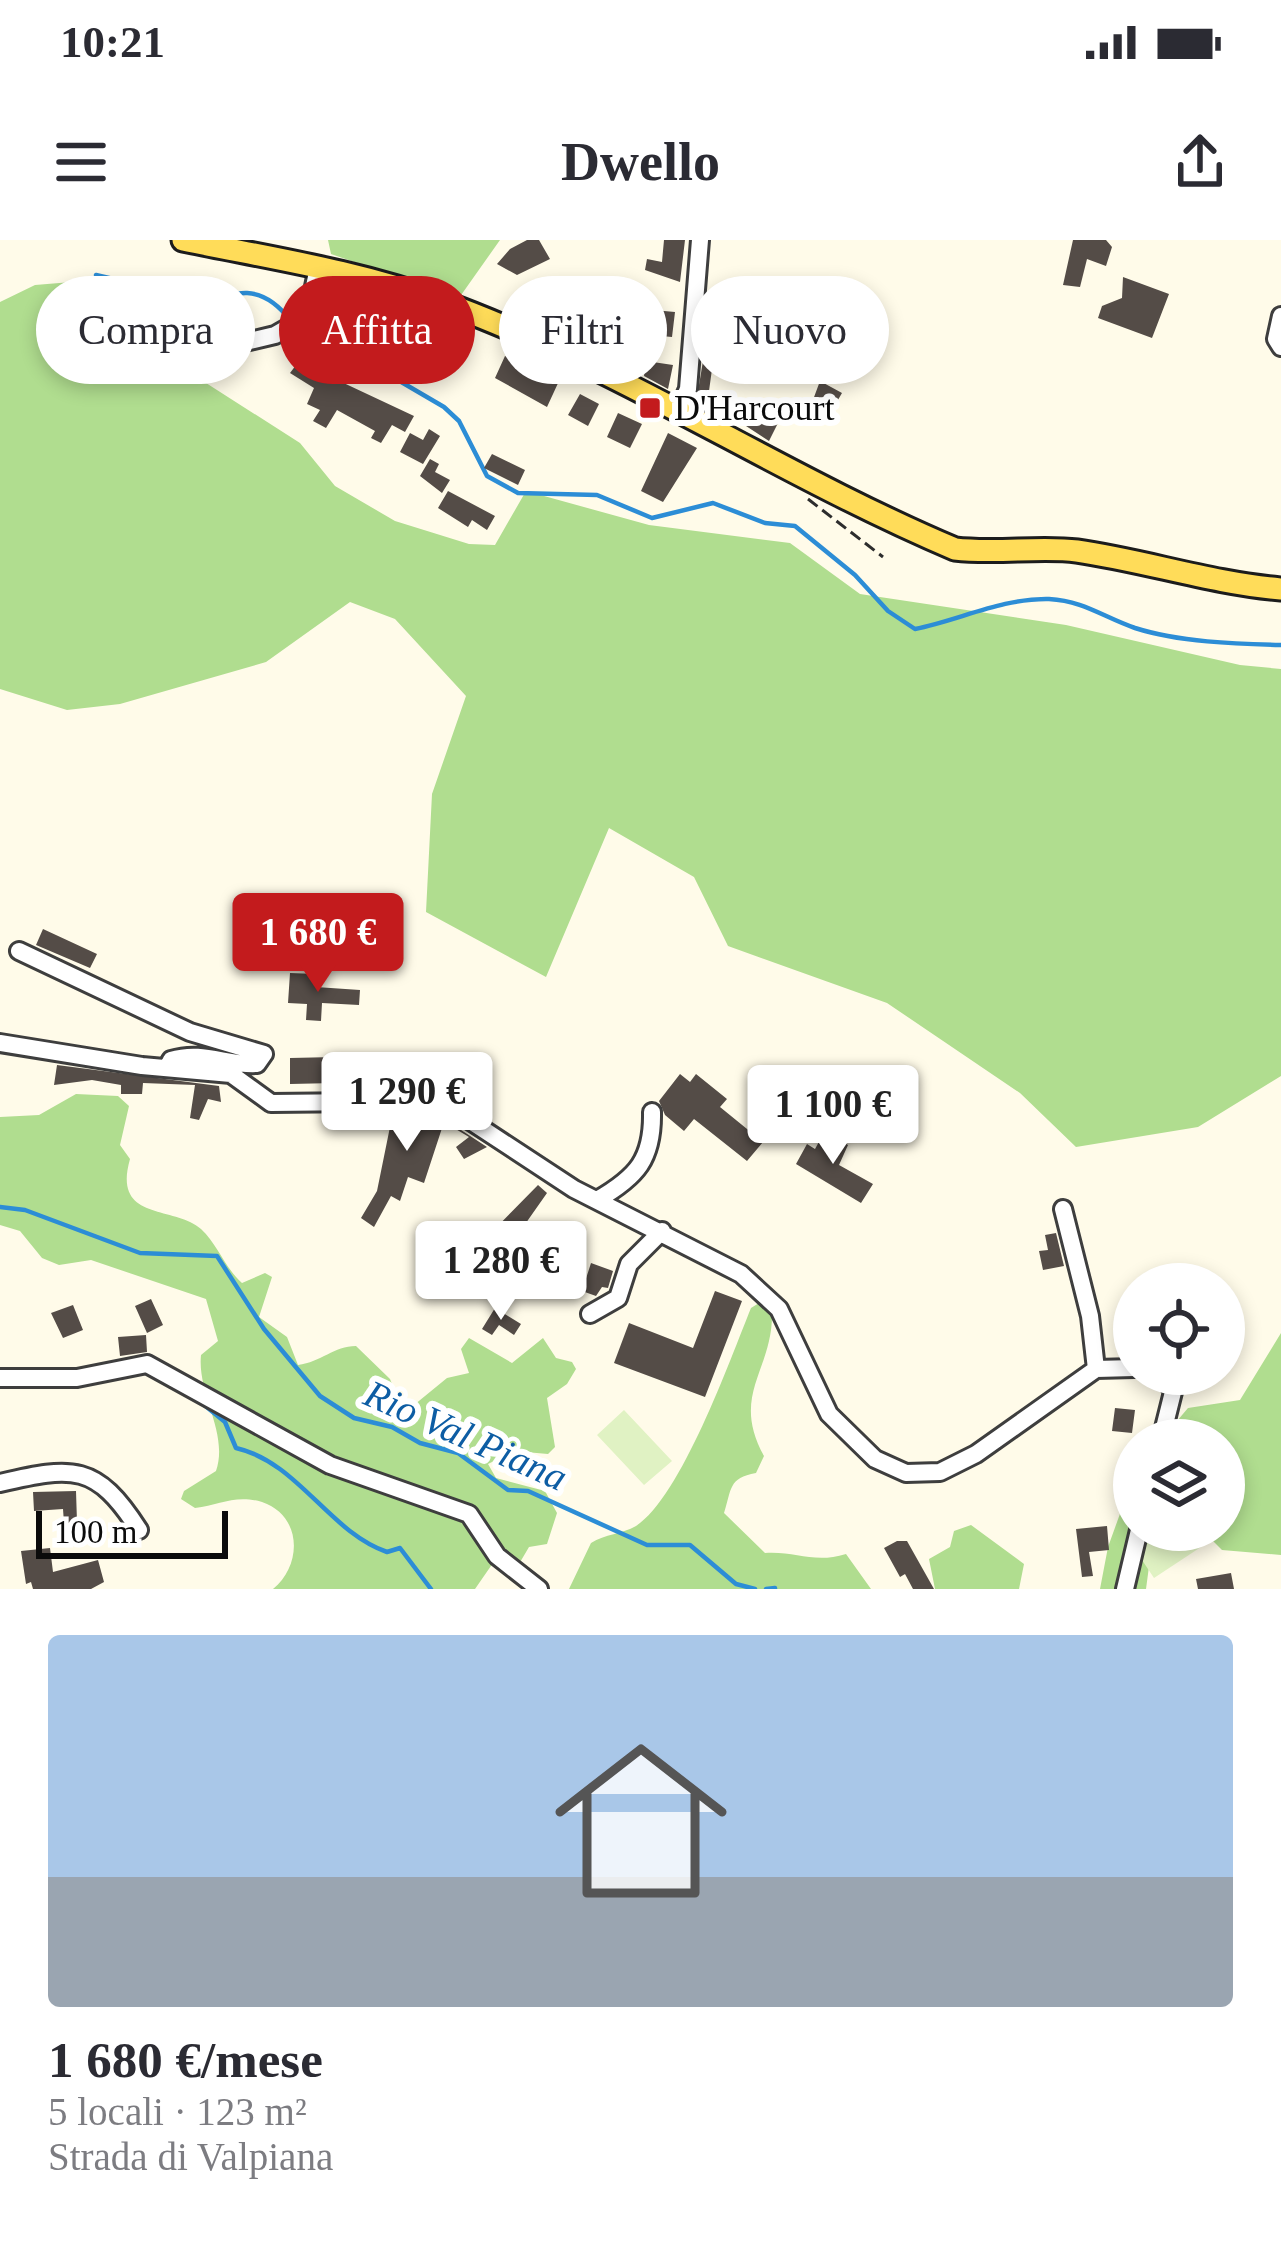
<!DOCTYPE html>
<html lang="it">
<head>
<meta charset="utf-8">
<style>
	:root { --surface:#fff; --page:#f2f2f3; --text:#2b2b33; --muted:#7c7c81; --accent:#c31b1d }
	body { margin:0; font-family:"Times New Roman",serif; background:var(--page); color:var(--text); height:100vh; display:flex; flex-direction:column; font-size:45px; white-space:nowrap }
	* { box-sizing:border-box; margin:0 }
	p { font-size:39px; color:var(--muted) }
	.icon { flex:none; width:66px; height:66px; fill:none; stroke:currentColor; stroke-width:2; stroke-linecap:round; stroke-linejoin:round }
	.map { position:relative; height:1349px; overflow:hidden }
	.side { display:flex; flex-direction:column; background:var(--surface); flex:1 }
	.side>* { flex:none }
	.banner { position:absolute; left:36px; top:36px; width:1209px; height:108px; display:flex; gap:24px }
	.controls { position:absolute; left:1113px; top:1023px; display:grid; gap:24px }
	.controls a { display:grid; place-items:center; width:132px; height:132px; border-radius:50%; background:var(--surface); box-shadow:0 6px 18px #0003; font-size:60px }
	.scale { position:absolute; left:36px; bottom:30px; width:192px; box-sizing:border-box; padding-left:12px; border:6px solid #0b0b0b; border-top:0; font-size:33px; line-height:42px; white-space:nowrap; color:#0b0b0b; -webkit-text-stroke:9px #fff; paint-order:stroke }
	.price { position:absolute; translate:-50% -102px; padding:0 27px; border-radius:12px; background:#fff; color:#222; font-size:39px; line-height:78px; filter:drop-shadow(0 3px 6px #0008) }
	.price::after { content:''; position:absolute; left:50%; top:72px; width:36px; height:27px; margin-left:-18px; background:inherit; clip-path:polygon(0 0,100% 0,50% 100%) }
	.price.current { background:var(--accent); color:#fff }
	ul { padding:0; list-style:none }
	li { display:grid; align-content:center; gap:24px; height:636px; padding:0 48px }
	li span { display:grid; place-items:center; height:372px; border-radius:12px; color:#555 }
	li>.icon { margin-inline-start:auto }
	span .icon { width:216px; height:216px; fill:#fffc; stroke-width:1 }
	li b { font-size:51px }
	.chip { padding:0 42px; border-radius:54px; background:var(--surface); box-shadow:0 6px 18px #0003; font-size:42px; line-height:108px }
	.chip.current { background:var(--accent); color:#fff }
	.status { display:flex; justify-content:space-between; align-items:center; height:84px; padding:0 60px; background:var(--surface); direction:ltr }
	.status svg { height:33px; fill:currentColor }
	header { display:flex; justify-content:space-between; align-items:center; height:156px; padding:0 48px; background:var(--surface); font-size:54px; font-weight:600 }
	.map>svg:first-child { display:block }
	.forest { fill:#b0dd8f }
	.pitch { fill:#e0f2c3 }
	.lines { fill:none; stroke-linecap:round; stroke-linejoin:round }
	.stream { stroke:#2c8dd6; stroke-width:4.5 }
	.building { fill:#544c47 }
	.minor-casing { stroke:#3e3e3e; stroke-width:22 }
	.major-casing { stroke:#1c1c1c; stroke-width:27 }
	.path { stroke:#2d2d2d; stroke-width:3; stroke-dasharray:12 6; stroke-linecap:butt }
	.minor { stroke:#fff; stroke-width:16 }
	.major { stroke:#ffdc59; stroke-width:21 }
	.poi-dot { fill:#c31b1d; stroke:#fff; stroke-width:4.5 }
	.labels { text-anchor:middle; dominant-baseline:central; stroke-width:12; stroke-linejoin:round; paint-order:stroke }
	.poi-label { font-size:36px; fill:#0b0b0b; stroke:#fff; text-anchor:start }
	.water-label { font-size:39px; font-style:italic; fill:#0d5da4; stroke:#fff }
</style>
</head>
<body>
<div class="status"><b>10:21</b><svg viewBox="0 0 49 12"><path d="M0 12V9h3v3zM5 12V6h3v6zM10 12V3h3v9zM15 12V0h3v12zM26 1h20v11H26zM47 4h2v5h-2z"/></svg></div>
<header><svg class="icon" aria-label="menu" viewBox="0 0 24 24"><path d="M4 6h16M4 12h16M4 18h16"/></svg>Dwello<svg class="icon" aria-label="share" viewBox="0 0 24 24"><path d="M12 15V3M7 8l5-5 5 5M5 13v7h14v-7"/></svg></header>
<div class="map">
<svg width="1281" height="1349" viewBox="0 0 1281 1349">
	<rect width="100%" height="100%" fill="#fffbe9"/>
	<path class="forest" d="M328 0H500L459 58 331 14Z
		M84 41 192 134 300 203 335 246 395 281 469 304 495 305 526 251 649 285 790 303 860 354 1066 385 1240 425 1281 429V836L1198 887 1076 907 1020 853 887 763 728 706 694 637 609 588 546 737 426 672 432 554 466 456 395 379 350 362 266 422 120 464 67 470 0 449V62L35 45Z
		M76 854 118 856 129 866 120 905 130 919C112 982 173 965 201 989 218 1005 225 1028 242 1043L265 1033 272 1037 259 1077 287 1097 298 1125C321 1122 334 1106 356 1106L390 1139 399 1161 414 1165 447 1138 469 1133 461 1109 469 1098 512 1123 543 1098 556 1118 572 1122 576 1129 567 1144 547 1158 555 1207 548 1214 514 1211 488 1224 496 1238 545 1251 557 1273 547 1304 529 1307 519 1324 493 1323 475 1349H273C302 1326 303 1276 262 1262 235 1254 220 1265 195 1268L181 1259 184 1251 216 1231C229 1193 197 1154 201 1115L218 1101 206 1059 91 1020 59 1025 42 1018 20 991 0 985V877L39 875Z
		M759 1063 772 1073C773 1131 730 1154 764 1216L756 1233C728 1238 732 1249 724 1273L765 1313C796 1311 814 1324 846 1314L871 1349H569L591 1303C605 1294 622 1294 636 1286 681 1257 730 1120 751 1068Z
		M1281 1093V1315L1222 1310 1202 1290H1224V1200H1161L1188 1168 1240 1160Z
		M1134 1235V1290H1175L1152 1304 1146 1349H1100L1108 1307Z
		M971 1285 1024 1324 1019 1349H935L929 1319 950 1307 954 1291Z"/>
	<path class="pitch" d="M624 1170 672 1221 644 1245 597 1195Z
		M1168 1290H1194L1204 1305 1154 1338 1136 1311Z"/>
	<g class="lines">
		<path class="stream" d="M96 35 122 41 150 78C204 86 241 16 291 81
			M298 89 342 121
			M353 124 379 129 444 167 459 181 487 236 518 253 597 255 652 278 713 263 765 283 795 286 855 335 888 371 915 389C960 380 1002 358 1049 359 1084 361 1103 377 1135 388 1179 402 1235 404 1281 405
			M0 967 25 970 140 1013 217 1016 264 1089 320 1156 354 1178 392 1187 420 1203 458 1213 508 1250 528 1251 647 1305H690L736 1344 755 1349
			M192 1155 225 1182 236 1208C298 1222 329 1292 387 1312L400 1308 431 1349
			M766 1349 775 1348"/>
	</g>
	<path class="building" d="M527 0H539L550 19 517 35 497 24 510 9Z
		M664 0H685L680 42 645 30 647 19 662 22Z
		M1073 0H1106L1112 7 1106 26 1087 19 1080 47 1063 45Z
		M1123 37 1169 54 1152 98 1098 78 1102 66 1122 58Z
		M340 54 366 60 360 82 335 76Z
		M622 54 624 77 619 78 613 116 599 114 602 56Z
		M784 65 806 93 781 113 758 85Z
		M653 70 675 72 672 97 650 95Z
		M207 76 238 91 220 109 196 97Z
		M505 116 559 141 547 167 495 138Z
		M322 118 330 122 333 138 414 176 405 192 392 185 381 203 371 198 375 191 337 170 326 188 313 181 320 170 307 164 314 148 290 133 299 121 315 131Z
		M646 121 673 125 668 149 644 136Z
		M703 121 713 122 709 151 726 153 723 171 696 163Z
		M820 141 842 153 828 177 810 168Z
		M580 154 599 164 588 186 568 175Z
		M767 166 782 175 769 201 746 186 756 167 764 171Z
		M618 173 642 184 630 208 607 197Z
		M429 189 440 196 423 224 400 212 410 193 423 200Z
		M668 193 697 208 663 262 641 251Z
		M492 214 525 230 518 245 484 228Z
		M430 219 439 224 435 232 450 240 442 253 420 236Z
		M448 251 495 276 487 290 472 280 468 287 438 268Z
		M43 689 97 714 90 728 36 705Z
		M290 733 316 734V747L360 750 359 765 322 763 321 781 306 780 307 764 288 763Z
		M335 817V843L290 844V818Z
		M57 825 219 846 221 862 208 859 199 880 190 878 195 845 143 843 142 854H121V845L92 840 54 845Z
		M680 834 690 842 696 834 727 859 720 867 763 902 747 921 694 879 684 891 665 875 659 861Z
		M417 869 432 871 487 907 464 919 456 907 469 897 444 882 424 943 408 937 400 961 391 956 374 987 361 978 377 951 391 882 333 880V875L392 871V879L412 884Z
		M825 891 848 905 839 925 873 944 861 963 796 924 807 904 815 909Z
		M538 945 547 953 507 1010 488 996Z
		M1056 993 1064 1026 1043 1030 1039 1011 1048 1010 1045 995Z
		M591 1023 613 1031 608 1048 602 1047 596 1056 582 1051Z
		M715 1051 742 1061 705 1157 614 1123 629 1083 693 1108Z
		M151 1059 163 1085 147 1093 135 1066Z
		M73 1065 83 1090 63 1098 51 1073Z
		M495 1068 521 1084 514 1095 499 1085 492 1095 482 1089Z
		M146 1095 147 1112 120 1116 118 1097Z
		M1115 1168 1135 1170 1132 1193 1112 1191Z
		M76 1251 77 1282 64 1283 63 1269 34 1271 33 1252Z
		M1107 1286 1109 1310 1089 1312 1093 1336 1082 1337 1076 1289Z
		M897 1301H907L934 1349H913L905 1334 900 1337 884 1308Z
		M50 1308 53 1332 98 1320 104 1342 91 1349H33L31 1342 26 1344 21 1311Z
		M1231 1333 1234 1349H1198L1196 1339Z"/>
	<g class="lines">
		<g class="minor-casing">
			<path id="minor" d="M1281 76 1276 99 1281 107
				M241 103 275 95 308 76 318 27
				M341 128 411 52
				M678 172 688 149 700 0
				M19 711 190 792 264 814 257 824C226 826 204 810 171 820L167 828
				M0 803 142 826 231 834 271 863 363 862 403 854 437 859 574 949 741 1034 779 1069 829 1174 875 1219 906 1233 940 1232 976 1214 1096 1129 1134 1128
				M597 960C637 937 653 919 652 872
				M1063 969 1090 1076 1096 1129
				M590 1074 618 1058 629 1024 662 991
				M0 1138H77L147 1124 330 1225 469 1274 497 1316 539 1349
				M1161 1200 1173 1152 1163 1134
				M0 1243C73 1226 96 1223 139 1290
				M1125 1349 1139 1290"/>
		</g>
		<g class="major-casing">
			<path id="major" d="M183 0C270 18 358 31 442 62 620 127 780 235 955 309 996 314 1040 306 1077 311 1146 321 1211 343 1281 349"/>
		</g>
		<path class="path" d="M808 259 883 317"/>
		<use href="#minor" class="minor"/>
		<use href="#major" class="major"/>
	</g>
	<rect class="poi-dot" x="638" y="156" width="24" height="24" rx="6"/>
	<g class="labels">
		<g class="poi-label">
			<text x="674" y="168">D'Harcourt</text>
		</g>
		<g class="water-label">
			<text transform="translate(466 1195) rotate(24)">Rio Val Piana</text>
		</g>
	</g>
</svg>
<div class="controls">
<a><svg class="icon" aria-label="locate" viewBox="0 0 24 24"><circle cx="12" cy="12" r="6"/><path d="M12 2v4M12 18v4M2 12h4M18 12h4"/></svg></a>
<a><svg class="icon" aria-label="layers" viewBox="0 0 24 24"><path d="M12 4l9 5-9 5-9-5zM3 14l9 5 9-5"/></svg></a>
</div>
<div class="scale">100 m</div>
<b class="price current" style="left:318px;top:755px">1 680 €</b>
<b class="price" style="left:407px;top:914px">1 290 €</b>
<b class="price" style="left:833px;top:927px">1 100 €</b>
<b class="price" style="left:501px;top:1083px">1 280 €</b>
<div class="banner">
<a class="chip">Compra</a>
<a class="chip current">Affitta</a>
<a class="chip">Filtri</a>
<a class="chip">Nuovo</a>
</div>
</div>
<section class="side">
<ul>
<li><span style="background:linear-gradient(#a9c7e8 65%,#9aa5b1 0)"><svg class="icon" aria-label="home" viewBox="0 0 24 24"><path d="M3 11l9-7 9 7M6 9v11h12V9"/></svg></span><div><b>1 680 €/mese</b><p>5 locali · 123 m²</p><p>Strada di Valpiana</p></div></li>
</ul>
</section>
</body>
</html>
